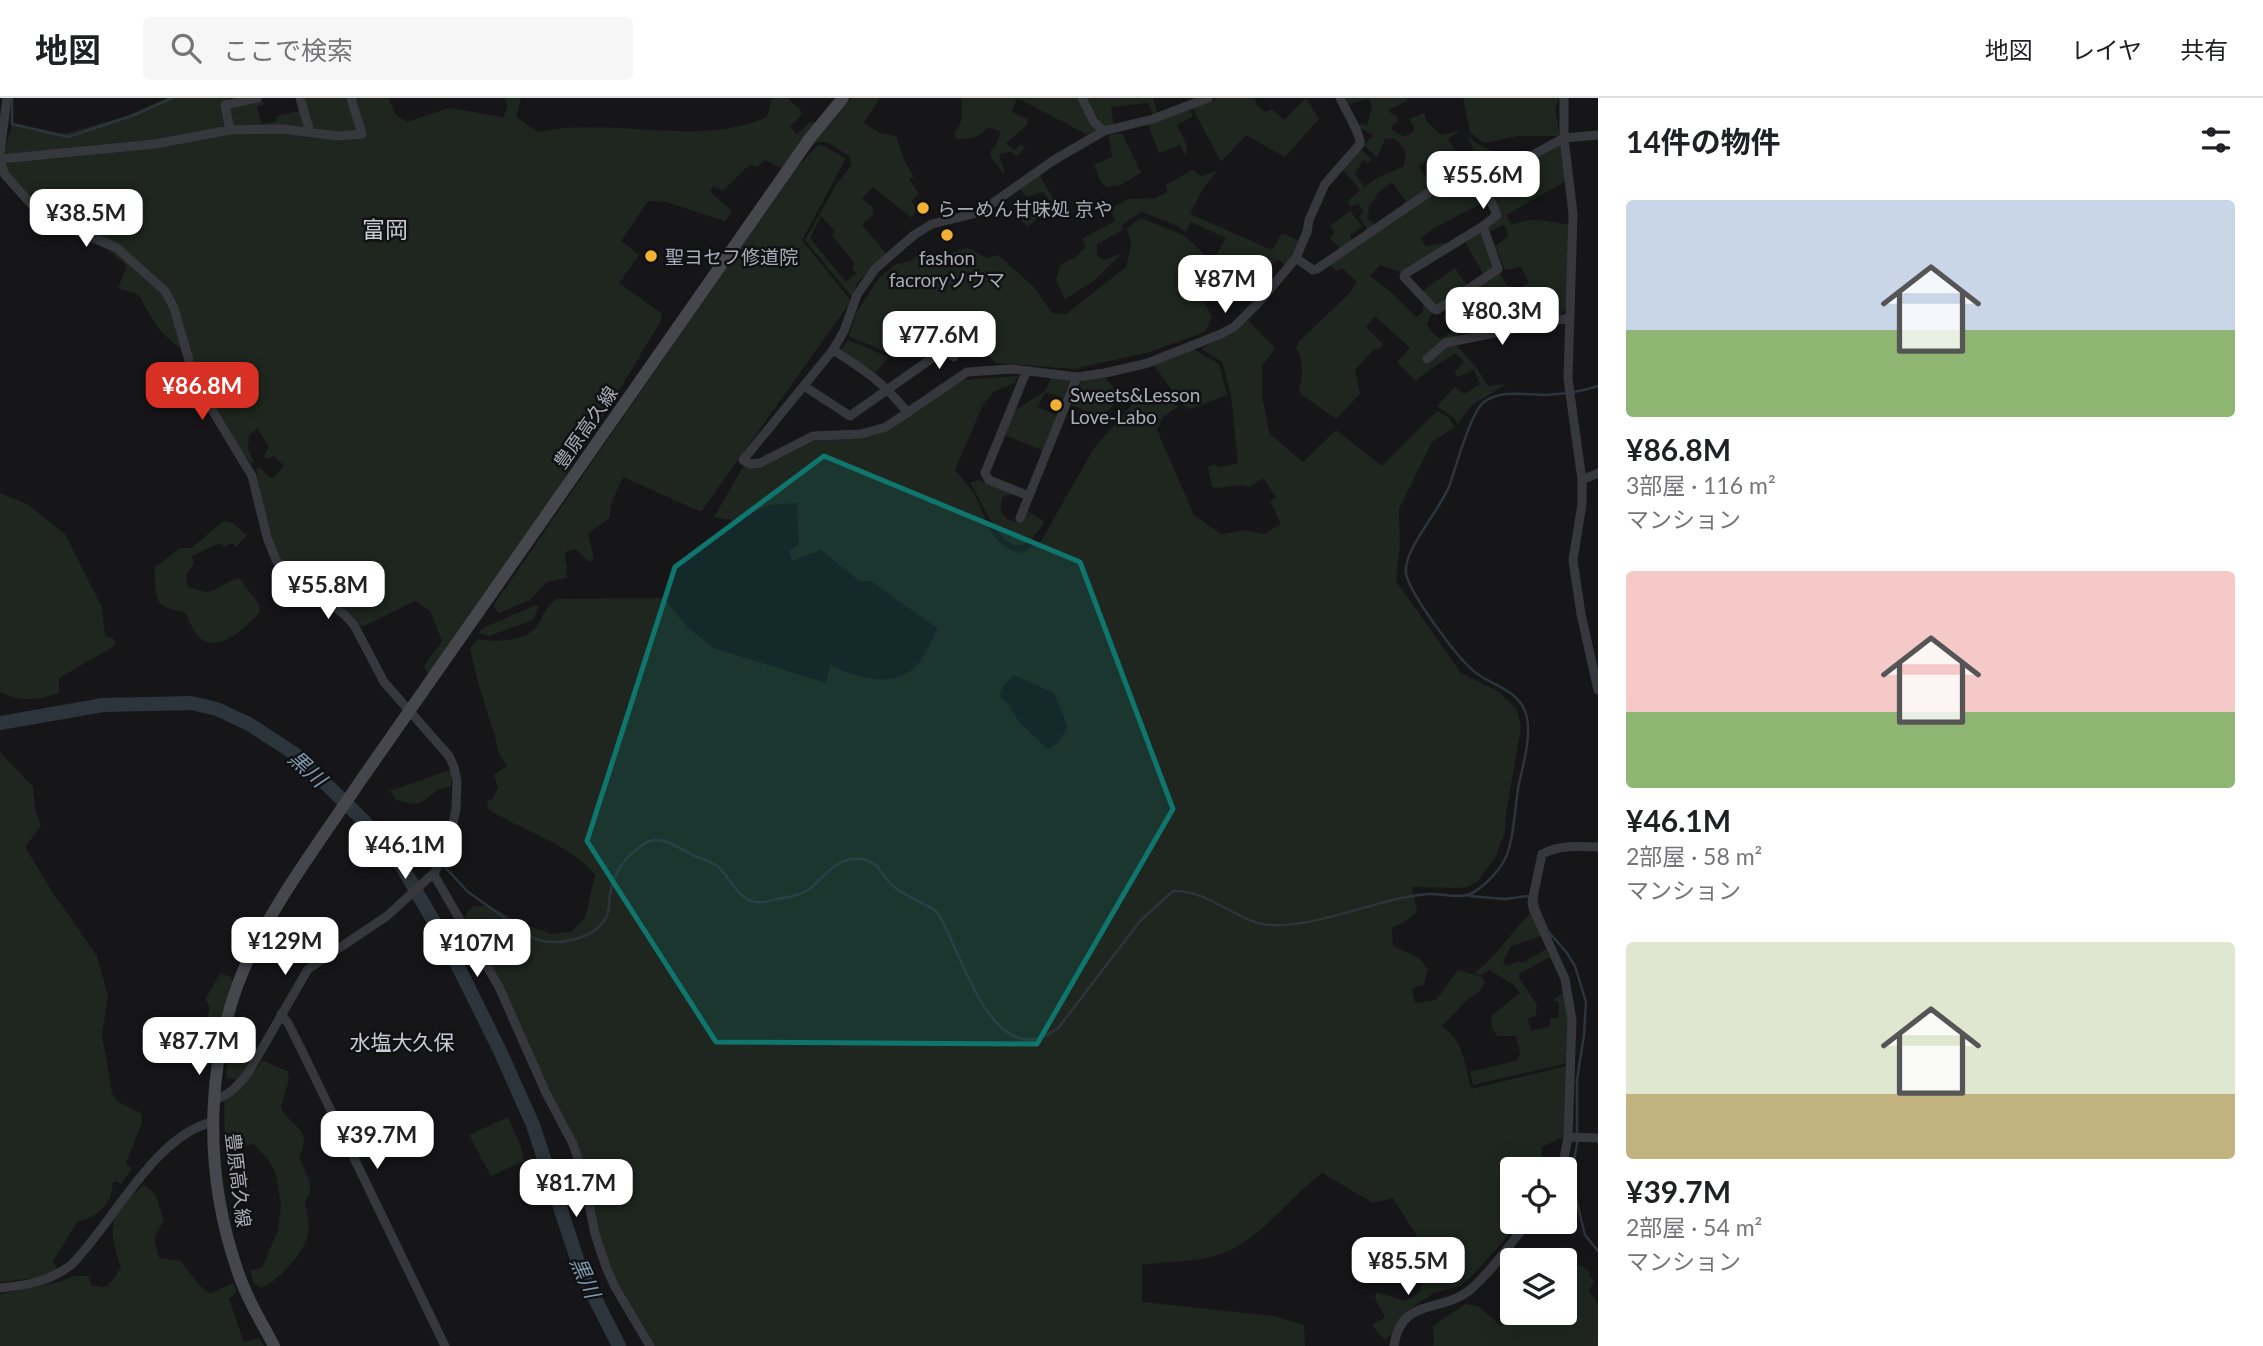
<!DOCTYPE html>
<html lang="ja">
<head>
<meta charset="utf-8">
<style>
	:root { --surface:#fff; --page:#f6f6f6; --text:#202124; --muted:#757577; --line:#e0e0e0; --accent:#d93025 }
	body { margin:0; font-family:Lato,"Noto Sans JP",sans-serif; background:var(--page); color:var(--text); height:100vh; display:flex; flex-direction:column; font-size:26px; white-space:nowrap }
	* { box-sizing:border-box; margin:0 }
	p { font-size:23px; color:var(--muted) }
	.icon { flex:none; width:38px; height:38px; fill:none; stroke:currentColor; stroke-width:2; stroke-linecap:round; stroke-linejoin:round }
	.map { position:relative; flex:1; overflow:hidden }
	.sheet { display:flex; flex-direction:column; background:var(--surface); width:665px }
	.sheet>* { flex:none }
	.controls { position:absolute; left:1500px; top:1059px; display:grid; gap:14px }
	.controls a { display:grid; place-items:center; width:77px; height:77px; border-radius:7px; background:var(--surface); box-shadow:0 7px 28px #0002; font-size:35px }
	.price { position:absolute; translate:-50% -60px; padding:0 16px; border-radius:14px; background:#fff; color:#222; font-size:23px; line-height:46px; filter:drop-shadow(0 2px 4px #0008) }
	.price::after { content:''; position:absolute; left:50%; top:42px; width:21px; height:16px; margin-left:-10px; background:inherit; clip-path:polygon(0 0,100% 0,50% 100%) }
	.price.current { background:var(--accent); color:#fff }
	ul { padding:0; list-style:none }
	li { display:grid; align-content:center; gap:14px; height:371px; padding:0 28px }
	li span { display:grid; place-items:center; height:217px; border-radius:7px; color:#555 }
	li>.icon { margin-inline-start:auto }
	span .icon { width:126px; height:126px; fill:#fffc; stroke-width:1 }
	li b { font-size:30px }
	h2 { display:flex; justify-content:space-between; align-items:center; height:84px; padding:0 28px; font-size:30px }
	header { display:flex; align-items:center; gap:42px; box-sizing:border-box; height:98px; padding:0 35px; background:var(--surface); border-bottom:2px solid var(--line) }
	header strong { font-size:33px }
	nav { display:flex; gap:38px; margin-inline-start:auto; font-size:24px }
	.search { width:490px; height:63px; background:var(--page); display:flex; align-items:center; gap:18px; box-sizing:border-box; padding:0 24px; border-radius:7px; color:var(--muted); font-size:26px }
	main { display:flex; flex:1; min-height:0 }
	.map>svg:first-child { display:block }
	.green { fill:#1e261f; fill-rule:evenodd }
	.lines { fill:none; stroke-linecap:round; stroke-linejoin:round }
	.stream { stroke:#2c353c; stroke-width:2.5 }
	.river { stroke:#2c353c; stroke-width:14 }
	.minor { stroke:#37383d; stroke-width:9 }
	.secondary { stroke:#45474d; stroke-width:12 }
	.marked { fill:#0f766e; fill-opacity:0.2; stroke:#0f766e; stroke-width:5; stroke-linejoin:round }
	.poi-dot { fill:#f2b134; stroke:#111113; stroke-width:2.5 }
	.labels { text-anchor:middle; dominant-baseline:central; stroke-width:5; stroke-linejoin:round; paint-order:stroke }
	.poi-label { font-size:19px; fill:#a8adb8; stroke:#111113; text-anchor:start }
	.street-label { font-size:19px; fill:#a8adb8; stroke:#111113 }
	.water-label { font-size:21px; font-style:italic; fill:#7f9bb3; stroke:#111113 }
	.neighbourhood-label { font-size:21px; fill:#c9ccd4; stroke:#111113 }
	.quarter-label { font-size:23px; fill:#c9ccd4; stroke:#111113 }
</style>
</head>
<body>
<header>
<strong>地図</strong>
<div class="search"><svg class="icon" aria-label="search" viewBox="0 0 24 24"><circle cx="10" cy="10" r="6"/><path d="M15 15l6 6"/></svg>ここで検索</div>
<nav><a>地図</a><a>レイヤ</a><a>共有</a></nav>
</header>
<main>
<div class="map">
<svg width="1598" height="1248" viewBox="0 0 1598 1248">
	<rect width="100%" height="100%" fill="#161618"/>
	<path class="green" d="M167 0H227L229 5 262 1 264 6 257 9 262 26 277 23 276 18 300 13 296 0H388L396 17 407 24 449 10 504 19 507 7 504 0H521L516 19 538 34C612 18 699 50 767 19L772 0H788L794 7 799 10 802 16 790 29 797 36 810 24H830L852 0H880L864 25 880 35 896 38 905 64 914 79 909 81 919 96 911 103 917 112 912 120 873 89 862 100 872 109 874 116 862 127 887 156 857 185 853 200 805 142 836 87 852 67 849 58 827 44H817L792 68 781 70 765 62 758 69 752 67 746 70 723 93 713 88 710 94 732 113 725 123 666 104 648 103 621 143 639 157 619 185 661 215 662 221C589 343 514 464 428 577L424 568 442 543 430 513 415 503 362 529 345 511 287 470 278 460 269 438 256 371 259 369 272 381 284 368 274 358 267 361 264 358 269 349 257 330 249 338 248 351 254 364 251 366 212 309 189 254C163 243 152 221 139 197L118 190 127 168 108 152 70 135 35 108 8 75 4 53 13 25 64 36 126 18ZM821 118 835 133 832 137 855 166 852 170 856 175 846 184 810 140Z
		M961 0H1081L1097 31V34L1088 37 1017 0 1012 14 1028 21 1027 27 1006 45 1014 52 1021 46 1025 50 1017 58 1011 54 1002 55 999 58 1005 74 1003 75 991 59V51L995 49 1000 36 999 33 988 29C980 39 968 43 955 40V33C964 25 962 12 961 0Z
		M1087 0H1153L1157 14 1153 16 1148 5 1111 9 1114 28 1107 29 1099 23Z
		M1217 0H1254L1258 8 1265 14 1272 11 1284 22 1306 0 1319 21 1285 59 1246 37 1221 64 1193 11Z
		M1344 0H1408L1407 3 1390 11 1389 14 1397 18 1398 23 1393 27 1392 32 1405 39 1413 34 1414 29 1409 21 1424 15 1428 25 1441 37 1460 33 1448 41 1458 57 1465 53 1468 58 1475 55 1468 39C1487 53 1501 58 1525 57L1487 77 1483 75 1479 65 1471 63 1440 84 1437 79 1438 76 1428 62 1419 68 1433 90 1408 106 1392 84 1378 95 1368 110 1369 113 1367 120 1376 128 1368 133 1359 119 1364 114 1358 105 1351 109 1347 104 1360 92 1342 71 1361 51 1372 62 1368 65 1363 62 1355 76 1364 89 1377 80 1404 68 1406 55C1400 45 1397 39 1385 41L1377 60 1364 47 1373 37 1360 30 1358 25 1367 28 1372 8 1368 1 1350 6 1346 4Z
		M1463 0H1560L1555 10 1560 38H1518L1484 45 1470 34Z
		M1190 12 1193 18 1177 27 1187 47 1185 57 1180 47 1159 55 1148 26Z
		M1122 35 1141 75 1120 87 1107 89 1100 83 1094 67 1112 59 1109 37Z
		M819 46 846 60 802 142 851 203 701 414 623 379 611 406 610 419 588 436 594 461 589 464 576 451 565 454 567 480 547 484 530 502 499 515 493 508 792 74Z
		M1558 48H1561L1566 83 1506 117 1512 127C1531 118 1551 123 1570 127L1566 208C1561 220 1553 220 1541 223L1531 197 1527 194 1486 210 1471 194 1499 173 1507 188 1511 187 1514 192 1529 185 1521 169 1505 172 1495 148 1508 139 1506 129 1503 127 1489 134 1488 129 1501 118 1489 87 1490 83Z
		M1471 69 1488 102 1434 130 1421 140 1426 148 1444 145 1445 147 1401 174 1380 167 1370 178 1390 193 1416 219 1423 214V195L1426 190 1455 170 1467 187C1453 197 1432 208 1427 226L1431 233 1439 241 1457 232 1459 239 1456 247 1476 269 1488 288 1506 286 1471 308 1458 326 1454 320 1437 308 1455 289 1464 296 1480 286 1474 272 1458 279 1454 275 1464 264 1455 255C1442 265 1427 272 1416 283L1397 264 1410 250 1375 218 1366 229 1383 246 1379 251 1373 252 1355 272 1360 296 1336 321 1302 297 1299 292C1303 277 1304 263 1296 250L1299 243 1348 197 1357 184 1342 170 1336 173 1330 167Z
		M1192 72 1201 78 1217 73 1203 91 1190 116 1272 152 1282 135 1302 144 1286 168 1279 162C1267 167 1257 181 1246 189L1212 154 1216 157 1226 140 1191 124 1186 134 1178 128 1141 114 1122 127 1123 132 1097 146V158L1104 162 1122 155 1095 182 1065 201 1056 182 1060 167 1076 159 1086 148 1082 141 1115 123 1110 111 1129 101 1155 100 1167 94 1166 87Z
		M1039 76 1056 106 1027 129 1021 122 1033 113 1038 117 1051 105 1043 94 1027 99 1019 90Z
		M1350 113 1362 128 1350 138 1352 142 1340 150 1330 140 1335 134 1330 128Z
		M1141 120 1183 137 1227 176 1204 203 1212 219 1205 234 1149 254 1074 271 996 265 957 229 942 221 890 256 849 238 856 215 879 180 896 166 910 163 925 152 937 160 967 150 988 160 998 157 1034 189 1052 215 1066 216 1126 169 1131 148 1127 130Z
		M1478 135 1483 136 1494 169 1483 176 1465 144Z
		M1248 222 1275 250 1262 268V299L1270 336 1303 364 1336 332 1382 368 1437 313 1448 319 1455 329 1432 344 1399 411 1400 446 1396 483 1461 575 1498 593 1516 610 1521 629 1506 715 1505 734 1495 760 1477 784 1464 790 1412 789 1417 814 1404 824 1392 830 1393 848 1419 860 1428 871 1424 886 1412 891 1415 905 1436 902 1458 872 1482 879 1485 885 1478 895 1467 902 1442 928C1464 943 1465 966 1471 991L1567 968 1564 1039 1542 1049 1541 1071H1512V1124H1520L1477 1173 1460 1188 1434 1195 1414 1208 1401 1220 1390 1238 1384 1242 1372 1227 1385 1219 1375 1200 1377 1194 1404 1203 1418 1196 1428 1176 1430 1159 1393 1100 1373 1105 1322 1075C1285 1102 1258 1148 1211 1159 1189 1165 1164 1163 1142 1167V1204L1274 1218 1304 1227 1305 1248H655L610 1171 592 1110 550 994 524 934 502 889 464 823 467 814 474 808H490L519 824 551 836 571 834 585 820 595 777C568 744 523 734 488 711L487 704 493 700 498 689 494 677 507 668C496 653 498 649 493 632 484 605 476 579 470 550L478 541C493 545 527 543 537 528 544 517 546 509 556 501L664 500 688 530 714 550 826 585 830 567C857 580 895 592 918 566 926 556 931 542 938 531L871 483H859L821 452 792 463 789 453 799 446 797 405 769 407 735 423 714 419 744 367 753 370 771 364 812 344 890 330 920 312 959 282 1018 278 1015 285 993 294 982 309 955 372C961 380 970 388 975 398 989 423 989 448 1021 455L1041 443 1094 350 1132 307 1150 305 1165 295 1178 309 1163 319 1157 332 1194 417 1221 436 1245 432 1264 436 1281 426 1270 403 1276 399 1263 380 1250 389C1237 384 1225 392 1212 389L1208 369 1214 366 1220 369 1238 365 1231 297 1222 264 1202 251ZM1014 577 1054 595 1068 629 1057 646 1048 651 1019 624 1008 606 1000 598 1002 589Z
		M848 242 889 259 876 275 840 253Z
		M1193 251 1219 266 1227 297 1191 311 1183 307 1153 266Z
		M1051 279 1071 281 1063 300 1045 294 1038 309 1057 317 1044 353 1004 337 1014 313 1045 293Z
		M1105 279 1121 299 1102 319 1071 307 1082 282Z
		M979 382 1015 396 1003 398 1000 412 1007 421 1015 424 1026 412 1045 424C1039 431 1034 441 1026 445 1000 459 982 401 970 385Z
		M0 395 27 406 65 436 102 509 105 538 113 540 116 547 59 580V595C37 602 21 605 0 594Z
		M224 423 233 425 247 437 236 449 232 445 224 449 220 445 192 458 194 466 186 478 188 489C194 490 200 493 206 494 214 495 227 482 239 480L259 506 260 514C248 527 218 557 200 540 193 534 190 524 186 516 179 512 170 512 164 508 152 501 157 483 154 470L180 450H191Z
		M536 507 539 508 533 522 489 538 478 535 483 530Z
		M0 654 33 689 35 710 41 728 25 749 53 795 97 858 108 898 102 937 112 995 117 1003 142 1016V1025L126 1065 132 1070 121 1086 115 1083C111 1089 112 1093 110 1099 106 1111 90 1122 78 1123L53 1163 58 1172 42 1179 0 1184Z
		M452 671 451 688 438 692 420 705 412 706 396 702 390 693Z
		M1532 814 1541 838 1511 848 1503 864 1506 868 1519 863 1522 865 1546 851 1550 859 1519 876V880L1537 907 1536 917 1528 921 1531 933 1550 928V920H1558L1559 905 1553 902 1562 896 1566 898 1569 932 1568 965 1473 987 1470 974 1516 963 1520 956 1516 938H1497L1492 929 1491 918 1520 895 1514 887 1489 872 1481 877 1474 875C1498 858 1511 833 1532 814Z
		M220 875 231 879 233 884 220 928 207 920 210 909 205 902Z
		M237 922 256 935 248 946 251 950 247 957 253 962 240 983 227 980 226 974Z
		M262 962 287 973 289 981 281 1009C291 1031 314 1029 299 1059 305 1074 317 1089 305 1103 307 1113 310 1126 308 1137 305 1153 277 1185 261 1190L253 1184 250 1172 262 1170 278 1132 281 1108 276 1076 269 1063 254 1046 225 1052 224 1002 249 981Z
		M508 1019 521 1049 524 1063 491 1078 469 1037Z
		M144 1087 155 1096 164 1122 154 1140 159 1160 181 1163 199 1187 210 1196 233 1185 237 1194 229 1201 244 1244 260 1240 264 1248H0V1196L55 1185 75 1178H89L92 1188 107 1189 121 1170C107 1128 108 1117 144 1087Z
		M1582 1168 1590 1174 1589 1177 1594 1183 1589 1193 1598 1206V1248H1431L1434 1246 1433 1228 1465 1206 1478 1208 1501 1228 1515 1222H1537L1540 1215 1564 1214 1565 1169 1567 1171Z"/>
	<g class="lines">
		<path class="stream" d="M12 0V26L68 39 134 17 172 0
			M397 760 414 756 437 763
			M443 767 468 794 533 840C553 850 599 841 607 817 610 810 609 802 610 796 613 774 627 757 645 745 661 735 681 752 695 758 703 761 711 763 718 769 730 779 737 798 751 803 760 806 769 803 778 801 788 799 799 798 808 792 826 778 839 755 866 762 879 765 883 779 892 787 906 800 923 803 937 814 961 850 993 983 1059 929L1140 823 1173 793C1202 792 1226 813 1252 823 1263 828 1281 828 1294 826 1339 821 1382 800 1428 796 1441 795 1458 801 1470 796 1482 791 1498 774 1504 763 1514 746 1515 706 1519 685 1524 664 1535 627 1522 607 1511 591 1494 587 1479 577 1461 566 1409 495 1406 475 1403 451 1441 412 1450 386 1456 368 1471 314 1484 304 1501 291 1527 297 1546 297 1564 296 1581 294 1598 288
			M1469 798 1505 801 1536 797 1538 810 1548 833 1567 855 1575 868 1586 904 1584 937 1577 982V1046L1571 1080 1585 1137 1598 1153"/>
		<path class="river" d="M0 625 103 607 191 605 217 611 249 626 295 656 361 720 397 760 448 848 500 953 533 1027 581 1173 619 1248"/>
		<path class="minor" d="M300 0 310 34
			M1082 0 1094 24 1104 33
			M1208 0 1153 21 1104 33 1054 62 983 112 973 116 932 126 914 137 875 171 857 197 844 233 833 252 743 362 750 366 760 365 813 338 861 336 886 329 967 274 1012 271 1077 279 1105 275 1148 265 1221 236 1234 229 1260 203 1296 160 1307 134 1309 122 1325 86 1360 46C1361 36 1345 11 1340 0
			M1564 0V40L1573 116 1568 281 1582 382V406L1573 462 1581 516 1598 592
			M230 32 225 7 257 0
			M0 55 7 0
			M0 61 155 46 230 32 283 31 338 38 362 36 351 0
			M0 62 5 77 41 117 117 150 165 193 174 210 192 273 200 292 252 378 267 439 276 462 285 472 345 517 354 527 384 584 449 658 454 669 457 683 456 711 449 743 435 774 387 818 308 871 248 975C238 988 230 996 215 1002
			M1483 84 1564 40 1598 37
			M1483 128 1498 171 1437 212 1434 211 1404 179 1405 176Z
			M1296 160 1313 172 1317 171 1470 66 1475 67 1497 117 1483 128
			M833 252C865 272 884 285 908 315
			M1427 261 1445 245 1569 220
			M1026 274 985 375 989 382 1029 398
			M804 288 850 318 945 251 954 259
			M1582 382 1598 375
			M1020 420 1077 279
			M434 777 499 889 546 995 573 1046 582 1072 595 1136 606 1169 615 1189 650 1248
			M281 916 288 925 305 959 445 1248
			M1568 1039 1598 1040
			M1562 1071 1568 1039 1572 922 1565 881 1533 810 1532 804 1542 756C1560 747 1578 748 1598 749
			M0 1190C27 1187 49 1184 71 1167 111 1128 155 1036 213 1024
			M1394 1248C1401 1198 1442 1216 1471 1191 1493 1172 1510 1146 1528 1124"/>
		<path class="secondary" d="M274 1248C262 1225 247 1201 239 1177 201 1071 204 948 255 847 285 789 325 736 361 682L810 40 843 0"/>
	</g>
	<path class="marked" d="M824 358 1080 464 1173 711 1037 946 716 944 587 743 675 469Z"/>
	<g class="poi-dot">
		<circle cx="923" cy="110" r="7"/>
		<circle cx="947" cy="137" r="7"/>
		<circle cx="651" cy="158" r="7"/>
		<circle cx="1056" cy="307" r="7"/>
	</g>
	<g class="labels">
		<g class="poi-label">
			<text x="937" y="110">らーめん甘味処 京や</text>
			<text x="665" y="158">聖ヨセフ修道院</text>
			<text x="947" y="159" text-anchor="middle">fashon<tspan x="947" dy="22">facroryソウマ</tspan></text>
			<text x="1070" y="296">Sweets&amp;Lesson<tspan x="1070" dy="22">Love-Labo</tspan></text>
		</g>
		<g class="street-label">
			<text transform="translate(585 329) rotate(-55)">豊原高久線</text>
			<text transform="translate(239 1082) rotate(83)">豊原高久線</text>
		</g>
		<g class="water-label">
			<text transform="translate(308 670) rotate(42)">黒川</text>
			<text transform="translate(586 1179) rotate(66)">黒川</text>
		</g>
		<g class="neighbourhood-label">
			<text x="402" y="943">水塩大久保</text>
		</g>
		<g class="quarter-label">
			<text x="385" y="131">富岡</text>
		</g>
	</g>
</svg>
<div class="controls">
<a><svg class="icon" aria-label="locate" viewBox="0 0 24 24"><circle cx="12" cy="12" r="6"/><path d="M12 2v4M12 18v4M2 12h4M18 12h4"/></svg></a>
<a><svg class="icon" aria-label="layers" viewBox="0 0 24 24"><path d="M12 4l9 5-9 5-9-5zM3 14l9 5 9-5"/></svg></a>
</div>
<b class="price" style="left:1483px;top:113px">¥55.6M</b>
<b class="price" style="left:86px;top:151px">¥38.5M</b>
<b class="price" style="left:1225px;top:217px">¥87M</b>
<b class="price" style="left:1502px;top:249px">¥80.3M</b>
<b class="price" style="left:939px;top:273px">¥77.6M</b>
<b class="price current" style="left:202px;top:324px">¥86.8M</b>
<b class="price" style="left:328px;top:523px">¥55.8M</b>
<b class="price" style="left:405px;top:783px">¥46.1M</b>
<b class="price" style="left:285px;top:879px">¥129M</b>
<b class="price" style="left:477px;top:881px">¥107M</b>
<b class="price" style="left:199px;top:979px">¥87.7M</b>
<b class="price" style="left:377px;top:1073px">¥39.7M</b>
<b class="price" style="left:576px;top:1121px">¥81.7M</b>
<b class="price" style="left:1408px;top:1199px">¥85.5M</b>
</div>
<section class="sheet">
<h2>14件の物件<svg class="icon" aria-label="filters" viewBox="0 0 24 24"><path d="M4 7h16M4 17h16"/><circle cx="9" cy="7" r="2"/><circle cx="15" cy="17" r="2"/></svg></h2>
<ul>
<li><span style="background:linear-gradient(#c9d6e8 60%,#8fb573 0)"><svg class="icon" aria-label="home" viewBox="0 0 24 24"><path d="M3 11l9-7 9 7M6 9v11h12V9"/></svg></span><div><b>¥86.8M</b><p>3部屋 · 116 m²</p><p>マンション</p></div></li>
<li><span style="background:linear-gradient(#f6c9c9 65%,#8fb573 0)"><svg class="icon" aria-label="home" viewBox="0 0 24 24"><path d="M3 11l9-7 9 7M6 9v11h12V9"/></svg></span><div><b>¥46.1M</b><p>2部屋 · 58 m²</p><p>マンション</p></div></li>
<li><span style="background:linear-gradient(#dfe7d0 70%,#c2b280 0)"><svg class="icon" aria-label="home" viewBox="0 0 24 24"><path d="M3 11l9-7 9 7M6 9v11h12V9"/></svg></span><div><b>¥39.7M</b><p>2部屋 · 54 m²</p><p>マンション</p></div></li>
</ul>
</section>
</main>
</body>
</html>
